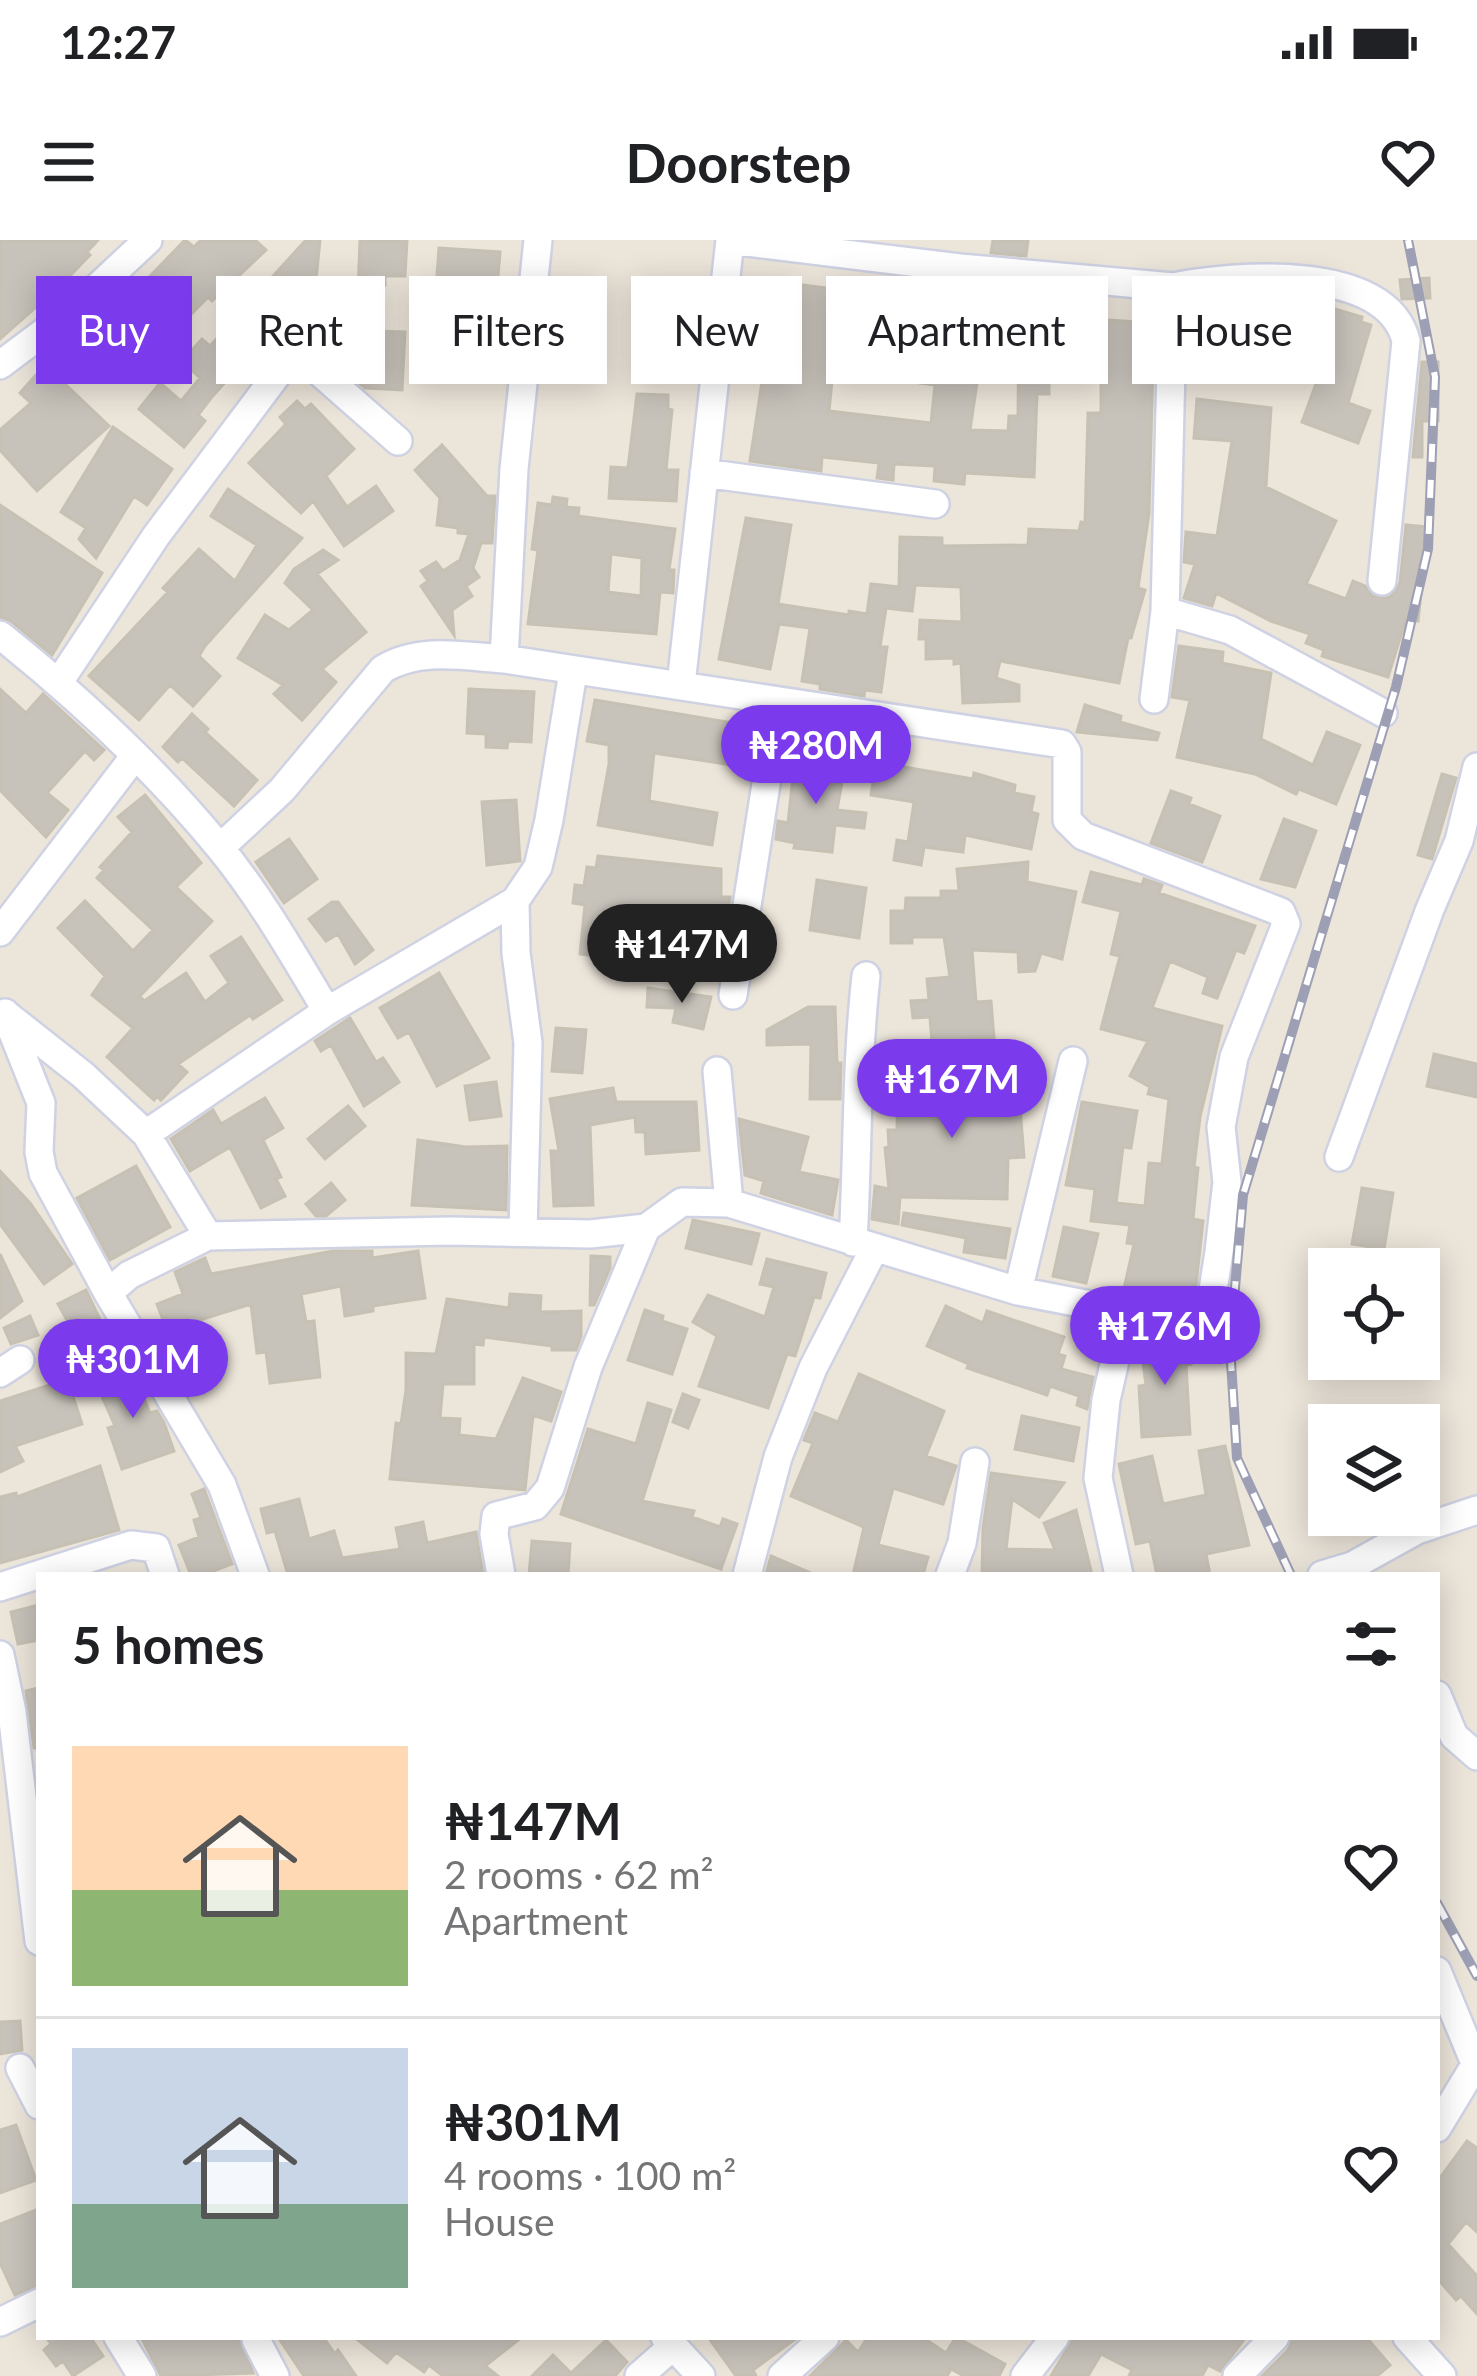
<!DOCTYPE html>
<html lang="en">
<head>
<meta charset="utf-8">
<style>
	:root { --surface:#fff; --page:#f6f6f6; --text:#202124; --muted:#757577; --line:#e0e0e0; --accent:#7c3aed }
	body { margin:0; font-family:Lato,sans-serif; background:var(--page); color:var(--text); height:100vh; display:flex; flex-direction:column; font-size:45px; white-space:nowrap }
	* { box-sizing:border-box; margin:0 }
	p { font-size:39px; color:var(--muted) }
	.icon { flex:none; width:66px; height:66px; fill:none; stroke:currentColor; stroke-width:2; stroke-linecap:round; stroke-linejoin:round }
	.map { position:relative; flex:1; overflow:hidden }
	.panel { position:absolute; left:36px; top:1332px; width:1404px; height:768px; display:flex; flex-direction:column; background:var(--surface); border-radius:0px; box-shadow:0 6px 30px #0003 }
	.panel>* { flex:none }
	.top-card { position:absolute; left:36px; top:36px; width:1407px; height:108px; display:flex; gap:24px }
	.fabs { position:absolute; left:1308px; top:1008px; display:grid; gap:24px }
	.fabs a { display:grid; place-items:center; width:132px; height:132px; border-radius:0px; background:var(--surface); box-shadow:0 6px 30px #0003; font-size:60px }
	.price { position:absolute; translate:-50% -102px; padding:0 27px; border-radius:42px; background:var(--accent); color:#fff; font-size:39px; line-height:78px; filter:drop-shadow(0 3px 6px #0008) }
	.price::after { content:''; position:absolute; left:50%; top:72px; width:36px; height:27px; margin-left:-18px; background:inherit; clip-path:polygon(0 0,100% 0,50% 100%) }
	.price.selected { background:#222; color:#fff }
	ul { padding:0; list-style:none }
	li { display:flex; align-items:center; gap:36px; height:300px; padding:0 36px }
	li+li { border-top:3px solid var(--line) }
	li span { display:grid; place-items:center; flex:none; width:336px; height:240px; border-radius:0px; color:#555 }
	li>.icon { margin-inline-start:auto }
	span .icon { width:144px; height:144px; fill:#fffc; stroke-width:1 }
	li b { font-size:51px }
	h2 { display:flex; justify-content:space-between; align-items:center; height:144px; padding:0 36px; font-size:51px }
	.tag { padding:0 42px; border-radius:0px; background:var(--surface); box-shadow:0 6px 30px #0003; font-size:42px; line-height:108px }
	.tag.selected { background:var(--accent); color:#fff }
	.status { display:flex; justify-content:space-between; align-items:center; height:84px; padding:0 60px; background:var(--surface); direction:ltr }
	.status svg { height:33px; fill:currentColor }
	header { display:flex; justify-content:space-between; align-items:center; height:156px; padding:0 36px; background:var(--surface); font-size:54px; font-weight:700 }
	.map>svg:first-child { display:block }
	.building { fill:#c7c2ba; stroke:#c7c1b4; stroke-width:3; fill-rule:evenodd }
	.lines { fill:none; stroke-linecap:round; stroke-linejoin:round }
	.minor-casing { stroke:#cfd2e3; stroke-width:32 }
	.minor { stroke:#fff; stroke-width:27 }
	.rail-casing { stroke:#9d9fb4; stroke-width:10 }
	.rail { stroke:#fff; stroke-width:6; stroke-dasharray:18; stroke-linecap:butt }
</style>
</head>
<body>
<div class="status"><b>12:27</b><svg viewBox="0 0 49 12"><path d="M0 12V9h3v3zM5 12V6h3v6zM10 12V3h3v9zM15 12V0h3v12zM26 1h20v11H26zM47 4h2v5h-2z"/></svg></div>
<header><svg class="icon" aria-label="menu" viewBox="0 0 24 24"><path d="M4 6h16M4 12h16M4 18h16"/></svg>Doorstep<svg class="icon" aria-label="heart" viewBox="0 0 24 24"><path d="M12 20l-8-8c-3-5 5-10 8-4 3-6 11-1 8 4z"/></svg></header>
<div class="map">
<svg width="1477" height="2136" viewBox="0 0 1477 2136">
	<rect width="100%" height="100%" fill="#ece5da"/>
	<path class="building" d="M0 0H98L87 12 90 15 61 45 0 99Z
		M185 0 194 7 201 0H255L266 10 212 61 208 57 175 91 172 87 129 124 93 80 123 55 127 60Z
		M306 0H320L316 40 311 39 309 62 292 61 294 37 274 35Z
		M360 0H407L405 36H385V45L376 44 372 91 405 92 402 150 365 148 350 135 361 117 334 116 335 89 347 90 350 51 358 52Z
		M993 0H1028L1026 16 991 13Z
		M439 8 500 12 492 108 432 104Z
		M1429 38 1430 58 1402 59 1400 40Z
		M765 40 834 49 828 93 885 100 891 60 902 62 903 54 946 60 947 51 1047 63 1048 55 1092 60 1090 79 1154 83 1149 273 1138 348 1145 350 1131 398H1128L1119 443 1000 421 996 438 1019 445V461L963 463 961 423 954 424V418L926 419V399H919L920 380 962 382 961 347 915 345 912 371 886 368 880 407H887L881 452 865 450 864 456 820 449V444L802 441 810 388 779 384 770 429 719 419 746 278 791 285 778 364 849 375V371L867 374 871 344 899 347 900 297 942 298V306L1028 305 1029 289 1079 291 1081 282 1085 283 1088 173H1101V111L1049 107V154H1037L1034 237 965 233 964 244 934 241 935 226 894 224 893 240 877 238 879 223 822 217 821 231 750 221 770 89 759 88ZM987 75 1019 79 1018 176H1009L1008 191 970 190ZM833 131 935 145 931 183 829 171Z
		M1204 60 1301 71 1305 60 1362 77 1361 82 1371 85 1348 163 1370 171 1358 203 1302 182 1317 141 1294 133 1303 106 1200 94Z
		M234 80 242 88 246 84 264 100 255 110 263 117 245 136 237 129 211 158 198 175 205 181 184 207 139 169 160 143 181 161 200 138 182 121 202 99 210 106Z
		M1422 122H1438V181H1422V217H1413Z
		M45 125 109 186 37 251 0 210V190L31 163 20 153Z
		M637 154 668 155V169L672 170 666 230H678L676 261 609 258 611 227 628 228Z
		M1197 159 1271 168 1266 247 1336 281 1306 344 1346 359 1353 341 1365 346 1373 356 1390 357 1400 343 1406 285 1428 287 1418 381 1406 379 1388 437 1322 416 1324 410 1306 403 1310 394 1271 381 1216 353 1212 366 1184 358 1195 324 1184 322 1186 292 1217 296 1232 201 1194 198Z
		M297 161 305 169 311 164 354 209 326 236 347 267 376 246 393 271 344 306 313 261 301 273 249 223 286 184 280 177Z
		M113 187 172 229 147 265 134 256 96 318 79 299 86 288 61 272Z
		M442 205 487 256H495L492 303H481L473 328 479 337 466 346 472 356 452 370 454 395 421 346 428 341 421 331 436 322 443 331 460 320 469 294 458 293V288L437 285 440 258 415 230Z
		M228 249 302 298 205 406 199 416 220 436 193 466 170 445 139 480 89 436 168 352 163 348 199 309 235 341 257 305 211 276Z
		M553 257 567 259 566 267 579 268 578 276 675 289 669 330H674L673 353 660 352 656 394 528 384 538 310 532 309 538 263 552 265ZM611 314 642 318 641 356 608 352Z
		M0 265 102 333 52 415 11 381 0 377Z
		M323 310 338 320 317 334 366 392 322 429 336 442 302 480 274 454 283 445 238 418 265 375 289 390 313 370 285 343 294 329Z
		M1179 406 1223 412 1222 423 1271 433 1261 499 1313 525 1327 492 1360 505 1336 564 1299 549 1296 554 1255 534 1177 517 1190 460 1172 457Z
		M0 449 26 473 43 454 104 510 94 520 85 511 47 553 68 570 46 597 0 550Z
		M469 449 534 452 531 502 508 501 507 508 486 507V494L467 493Z
		M595 460 739 484 732 525 654 513 649 561 717 573 712 605 598 585 609 524V505L587 501Z
		M1085 465 1121 476 1120 482 1159 493 1157 500 1077 492Z
		M192 474 208 489 205 492 257 540 234 566 182 518 178 522 163 507Z
		M863 493 883 496 879 522 859 519Z
		M795 517 845 525 837 570 866 573 864 588 835 585 832 612 794 608 795 603 776 599 778 581 788 583Z
		M876 522 973 539 974 533 1015 545 1014 553 1034 557 1031 572 1038 574 1031 609 965 595 963 612 924 607 921 625 894 620 897 600 908 602 914 562 871 555Z
		M1442 534 1456 538 1432 619 1418 615Z
		M1171 551 1191 558 1189 564 1220 576 1202 622 1151 603Z
		M145 555 201 623 176 647 212 681 140 756 144 761 186 733 205 762 229 743 211 716 241 697 282 760 253 779 250 775 178 824 187 832 161 860 157 856 154 860 107 817 133 788 92 755 105 736 58 688 85 661 133 711 153 690 97 638 104 630 100 627 132 592 118 577Z
		M516 560 520 621 487 625 482 562Z
		M1284 579 1316 591 1295 647 1261 639Z
		M289 599 317 639 284 663 256 622Z
		M598 616 721 629V657H730L726 680 711 679 705 713 690 710 688 727 620 715 619 719 580 714 585 665 573 663 575 645 584 646 587 627 596 628Z
		M1028 622 1027 642 1076 652 1062 719 1041 713 1035 731 1019 732 1018 712 972 710 976 762 991 761 994 798 932 803 930 777 913 778 911 761 929 760 927 739 950 737 944 697H912V703H891V671H905L906 658H941V651H959L957 629Z
		M1091 632 1142 645 1144 639 1162 645 1159 653 1255 686 1244 713 1236 710 1217 758 1203 753 1208 737 1170 721 1152 768 1222 786 1200 877 1194 927 1198 928 1193 979 1203 981 1196 1045 1189 1060 1177 1064 1123 1053 1134 1004 1127 1003 1130 985 1091 981 1095 949 1066 945 1082 862 1137 871 1131 908 1123 907 1116 963 1145 966 1149 923 1162 924 1169 859 1148 854 1150 847 1130 836 1148 801 1101 789 1120 716 1111 714 1121 671 1083 662Z
		M817 640 866 648 859 698 810 690Z
		M332 662H338L373 710 355 724 338 694 326 701 309 679Z
		M439 733 489 818 437 846 409 792 398 798 380 768Z
		M648 748 711 757 703 789 673 782 676 768 647 767Z
		M808 767H835L837 823H841L840 859H810L811 804 767 805V790Z
		M350 778 376 822 383 818 399 842 364 866 331 805 321 811 315 801Z
		M556 788 586 790 582 833 552 831Z
		M1434 814 1477 824V857L1427 846Z
		M1024 835 1026 868H1020L1024 917 1008 918 1007 959 900 957 898 984 872 979 875 946 889 949 885 908 889 907 888 890H897L898 841 960 842V838Z
		M496 842 501 876 470 880 465 846Z
		M613 848 616 862H696L699 910 646 914 645 892H636L635 877 590 885 593 965 554 966 551 911H559L550 859Z
		M265 858 283 888 263 900 281 937 276 939 285 956 261 968 230 907 190 931 171 899 213 870 221 884Z
		M348 866 365 886 325 919 308 899Z
		M739 879 808 897 799 932 838 940 832 975 761 953 764 941 745 935Z
		M418 900 466 907 507 906 506 970 412 965Z
		M136 926 170 987 110 1020 77 958Z
		M0 931 30 963 72 1024 44 1044 0 984Z
		M331 943 345 960 326 976H316L306 964Z
		M1362 948 1393 953 1384 1009 1352 1004Z
		M904 973 1010 989 1005 1018 964 1012 966 998 902 985Z
		M693 980 759 994 751 1024 686 1008Z
		M1064 987 1098 994 1086 1043 1053 1036Z
		M333 1011H372V1018L418 1011 425 1058 373 1066V1071L345 1076 341 1046 301 1054 306 1082 314 1081 320 1137 270 1143 266 1112 257 1113 251 1064 190 1083 200 1120 173 1127 162 1100 170 1098 157 1064 183 1054 175 1032 205 1018 211 1034Z
		M0 1014 22 1061 0 1078Z
		M591 1016 610 1017V1028L594 1065H590Z
		M767 1019 826 1033 820 1058 814 1057 795 1116 787 1114 768 1168 699 1146 717 1096 693 1082 708 1055 765 1077 774 1047 760 1044Z
		M86 1050 105 1090 79 1102 58 1064Z
		M510 1054 541 1056 540 1072 581 1071V1096L576 1110H552V1106L484 1097 483 1105 474 1104V1144H443L440 1178 460 1179 459 1195 496 1199 523 1138 561 1152 551 1181 533 1175 525 1250 390 1239 396 1183 401 1184 406 1150V1113L436 1114 447 1059 509 1068Z
		M946 1066 983 1083 987 1071 1064 1097 1058 1114 1065 1116 1061 1129 1093 1137 1087 1169 1077 1165 1079 1156 1050 1146 1047 1155 967 1128 969 1124 927 1106Z
		M645 1070 663 1076 662 1081 687 1089 672 1134 628 1120Z
		M30 1076 38 1095 11 1104 4 1088Z
		M1159 1097 1185 1099 1191 1124 1186 1125 1190 1194 1142 1197 1139 1146 1146 1145 1140 1099Z
		M131 1128 150 1173 157 1171 164 1183 174 1211 122 1229 108 1188 115 1186 96 1143Z
		M859 1134 944 1171 926 1216 956 1226 943 1264 893 1248 878 1305 928 1317 923 1335H853L864 1287 791 1256 813 1203 804 1200 815 1173 838 1182Z
		M62 1141H68L82 1184 15 1206 23 1221 0 1232V1161Z
		M683 1154 699 1160 688 1188 673 1182Z
		M648 1163 671 1170 642 1261 694 1271 692 1277 720 1287 723 1279 737 1284 721 1329 561 1274 588 1189 636 1204Z
		M1022 1176 1079 1188 1073 1221 1015 1209Z
		M1225 1206 1249 1305 1206 1314 1210 1335H1157L1150 1301 1136 1304 1119 1224 1152 1216 1163 1264 1206 1255 1199 1211Z
		M100 1226 119 1290 0 1323V1257L16 1253 17 1257Z
		M991 1233 1064 1243 1039 1277 1012 1259 1006 1309 1055 1310 1044 1283 1076 1270 1092 1335H982L983 1288Z
		M204 1249 232 1324 203 1335H191L179 1305 199 1297 194 1280 201 1278 192 1254Z
		M299 1259 309 1299 334 1291 342 1318 400 1309 396 1288 423 1282 427 1303 476 1292 483 1335H288L275 1291 267 1293 261 1269Z
		M532 1301 570 1304 568 1335H529Z
		M771 1316 815 1335H766Z
		M39 1365V1400L18 1404 11 1372Z
		M39 1448V1508H34L26 1451Z
		M20 1781 22 1810 0 1814V1782Z
		M16 1885 36 1940 0 1953V1890Z
		M1467 1901 1477 1908V1992L1466 1982 1448 2004 1477 2036V2074L1461 2056 1456 2060 1437 2038V1942Z
		M39 1969V2044L15 2055 0 2023V1984Z
		M46 2097H90L103 2116 73 2136 63 2121 56 2126 44 2110 51 2104Z
		M141 2097H239L253 2133 161 2136Z
		M278 2097H323L335 2114 338 2110 356 2136H304Z
		M354 2097H522L485 2126 498 2136H443L429 2125 424 2132 396 2112 387 2123Z
		M708 2097H798L753 2130 756 2136H736Z
		M868 2097H922L946 2113 956 2097 1005 2124 999 2136H964L951 2129 947 2136H810L846 2100 858 2112Z
		M1074 2097H1246L1220 2131 1208 2125 1202 2136H1129L1132 2130 1101 2114 1088 2136H1051Z
		M1293 2097H1366L1390 2125 1377 2136H1262L1288 2110Z
		M606 2100 627 2122 615 2136H532L553 2115 571 2133Z"/>
	<g class="lines">
		<g class="minor-casing">
			<path id="minor" d="M730 0 960 28 1173 47C1233 35 1387 22 1406 101L1382 341
				M0 125 72 71 148 0
				M704 233 935 264
				M1165 371 1230 390 1383 473
				M0 395C79 458 156 530 220 608 261 658 294 716 327 771
				M504 419 514 229 538 0
				M59 442 156 296 279 132 293 122 307 121 398 201
				M681 445 730 0
				M1154 459 1165 371 1173 47
				M515 661 516 713 528 803 523 991
				M0 692 134 517
				M733 755 779 461
				M5 773 41 863 39 912 43 933 108 1053 222 1245 255 1335
				M7 775 83 835 146 894 208 996
				M717 831 729 963
				M146 894 327 771 515 661 538 627 549 580 573 432
				M1339 917 1430 669 1459 601 1477 527
				M853 1002C858 913 856 825 866 736
				M1018 1051 1073 821
				M108 1053 129 1035 208 996 451 991 590 994 646 988 682 962 729 963 1018 1051 1178 1082 1202 1075 1213 1050 1219 1012 1227 942 1221 887 1234 817 1286 684 1281 672 1083 596 1067 580V512L1062 504 504 419C462 416 420 407 383 429L282 550 220 608
				M0 1133 20 1120
				M501 1335 494 1294 496 1276 535 1266 550 1248 588 1127 646 988
				M747 1335 778 1217 813 1128 874 1009
				M950 1335 962 1303 975 1222
				M1119 1335 1098 1238 1106 1160 1126 1072
				M1322 1335 1352 1326 1417 1290 1477 1270
				M0 1347 131 1305 156 1308 165 1335
				M0 1415 12 1472 39 1701
				M1437 1455 1454 1496 1477 1516
				M1437 1731 1477 1828
				M20 1828 39 1865
				M1437 1888 1475 1825
				M0 2082 39 2063
				M118 2097 142 2136
				M665 2097 701 2136
				M1407 2097 1442 2136
				M256 2100 275 2136
				M639 2136 672 2107
				M782 2136 825 2097
				M1025 2136 1055 2097
				M1237 2136 1275 2097"/>
		</g>
		<use href="#minor" class="minor"/>
		<g class="rail-casing">
			<path id="rail" d="M1291 1335 1237 1218 1230 1106 1243 955 1396 447 1428 309 1435 137 1408 0
				M1437 1663 1477 1736"/>
		</g>
		<use href="#rail" class="rail"/>
	</g>
</svg>
<div class="fabs">
<a><svg class="icon" aria-label="locate" viewBox="0 0 24 24"><circle cx="12" cy="12" r="6"/><path d="M12 2v4M12 18v4M2 12h4M18 12h4"/></svg></a>
<a><svg class="icon" aria-label="layers" viewBox="0 0 24 24"><path d="M12 4l9 5-9 5-9-5zM3 14l9 5 9-5"/></svg></a>
</div>
<b class="price" style="left:816px;top:567px">₦280M</b>
<b class="price selected" style="left:682px;top:766px">₦147M</b>
<b class="price" style="left:952px;top:901px">₦167M</b>
<b class="price" style="left:1165px;top:1148px">₦176M</b>
<b class="price" style="left:133px;top:1181px">₦301M</b>
<div class="top-card">
<a class="tag selected">Buy</a>
<a class="tag">Rent</a>
<a class="tag">Filters</a>
<a class="tag">New</a>
<a class="tag">Apartment</a>
<a class="tag">House</a>
</div>
<section class="panel">
<h2>5 homes<svg class="icon" aria-label="filters" viewBox="0 0 24 24"><path d="M4 7h16M4 17h16"/><circle cx="9" cy="7" r="2"/><circle cx="15" cy="17" r="2"/></svg></h2>
<ul>
<li><span style="background:linear-gradient(#ffd9b3 60%,#8fb573 0)"><svg class="icon" aria-label="home" viewBox="0 0 24 24"><path d="M3 11l9-7 9 7M6 9v11h12V9"/></svg></span><div><b>₦147M</b><p>2 rooms · 62 m²</p><p>Apartment</p></div><svg class="icon" aria-label="heart" viewBox="0 0 24 24"><path d="M12 20l-8-8c-3-5 5-10 8-4 3-6 11-1 8 4z"/></svg></li>
<li><span style="background:linear-gradient(#c9d6e8 65%,#7fa58c 0)"><svg class="icon" aria-label="home" viewBox="0 0 24 24"><path d="M3 11l9-7 9 7M6 9v11h12V9"/></svg></span><div><b>₦301M</b><p>4 rooms · 100 m²</p><p>House</p></div><svg class="icon" aria-label="heart" viewBox="0 0 24 24"><path d="M12 20l-8-8c-3-5 5-10 8-4 3-6 11-1 8 4z"/></svg></li>
</ul>
</section>
</div>
</body>
</html>
